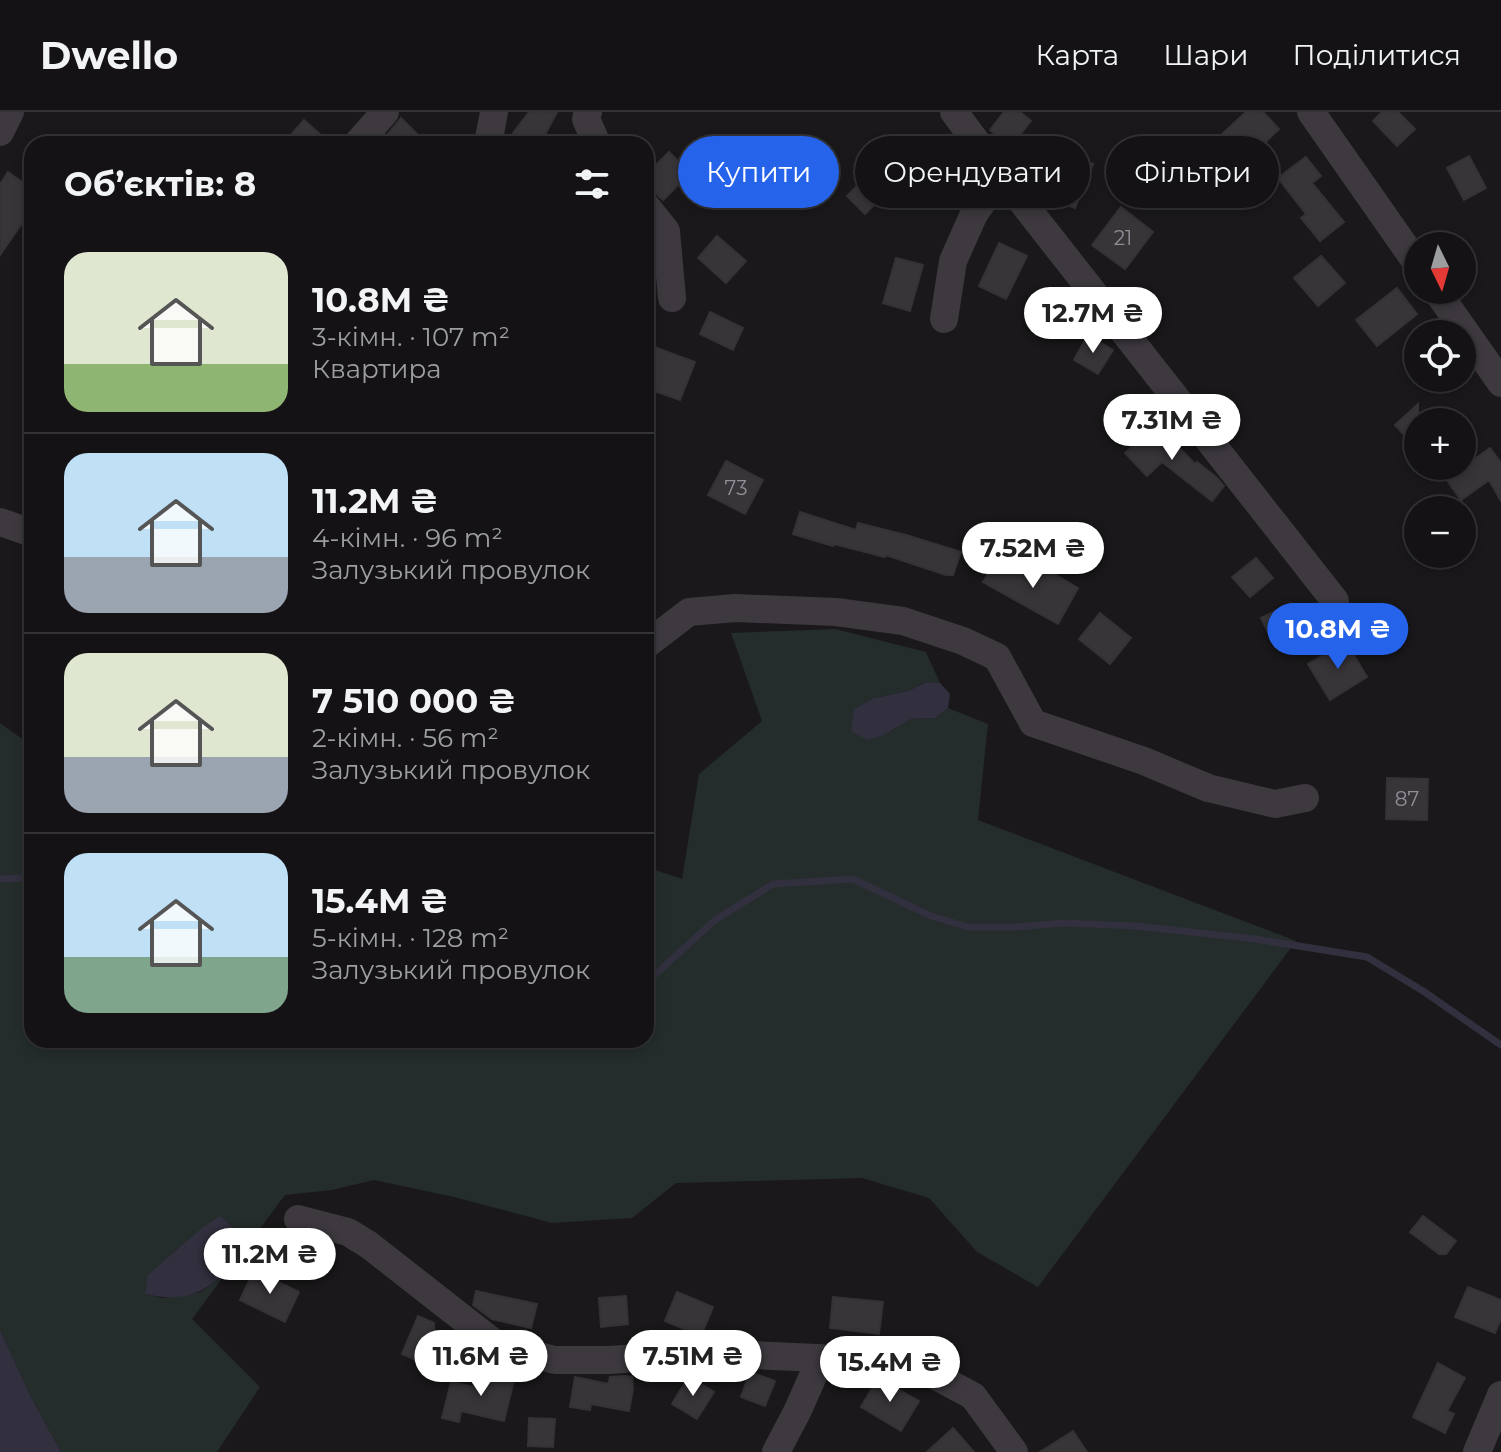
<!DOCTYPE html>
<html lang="uk">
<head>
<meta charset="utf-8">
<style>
	:root { --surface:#141214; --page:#1d1b1d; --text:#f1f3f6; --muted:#9d9ea0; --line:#333234; --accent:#2563eb }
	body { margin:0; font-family:Montserrat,sans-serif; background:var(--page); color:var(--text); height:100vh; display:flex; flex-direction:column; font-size:30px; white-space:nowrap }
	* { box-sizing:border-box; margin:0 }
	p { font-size:26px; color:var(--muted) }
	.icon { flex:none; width:44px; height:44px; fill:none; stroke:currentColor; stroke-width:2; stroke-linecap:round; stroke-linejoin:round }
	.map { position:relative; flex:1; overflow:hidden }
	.side { position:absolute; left:24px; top:24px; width:630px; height:912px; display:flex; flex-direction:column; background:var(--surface); border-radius:24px; box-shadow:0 4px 12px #0003,0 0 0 2px var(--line) }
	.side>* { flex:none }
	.guide { position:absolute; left:678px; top:24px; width:702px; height:72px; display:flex; gap:16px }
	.needle { width:52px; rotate:175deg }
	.tools { position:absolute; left:1404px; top:120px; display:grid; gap:16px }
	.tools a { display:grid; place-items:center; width:72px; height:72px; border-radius:50%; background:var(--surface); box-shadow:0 4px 12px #0003,0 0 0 2px var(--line); font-size:40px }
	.price { position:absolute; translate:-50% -68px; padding:0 18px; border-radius:28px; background:#fff; color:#222; font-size:26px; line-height:52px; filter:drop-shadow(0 2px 4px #0008) }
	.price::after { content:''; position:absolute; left:50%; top:48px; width:24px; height:18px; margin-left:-12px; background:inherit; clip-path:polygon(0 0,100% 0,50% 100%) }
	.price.selected { background:var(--accent); color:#fff }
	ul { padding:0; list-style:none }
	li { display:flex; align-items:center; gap:24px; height:200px; padding:0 40px }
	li+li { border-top:2px solid var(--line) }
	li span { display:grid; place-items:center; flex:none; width:224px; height:160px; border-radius:24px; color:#555 }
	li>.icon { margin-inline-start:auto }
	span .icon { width:96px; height:96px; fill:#fffc; stroke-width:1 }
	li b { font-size:34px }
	h2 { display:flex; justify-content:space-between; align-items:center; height:96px; padding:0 40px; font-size:34px }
	.tag { padding:0 28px; border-radius:36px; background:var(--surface); box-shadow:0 4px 12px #0003,0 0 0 2px var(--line); font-size:28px; line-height:72px }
	.tag.selected { background:var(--accent); color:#fff }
	header { display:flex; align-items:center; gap:48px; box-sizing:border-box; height:112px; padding:0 40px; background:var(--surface); border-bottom:2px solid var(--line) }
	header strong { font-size:38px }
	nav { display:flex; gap:44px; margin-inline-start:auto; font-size:28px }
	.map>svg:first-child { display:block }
	.green { fill:#242d2c }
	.water { fill:#322f3e }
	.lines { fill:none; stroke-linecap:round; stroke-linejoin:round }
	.stream { stroke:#322f3e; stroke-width:7 }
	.building { fill:#383539; stroke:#353236; stroke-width:2 }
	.minor { stroke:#3d393f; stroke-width:28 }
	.labels { text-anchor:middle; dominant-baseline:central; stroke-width:6; stroke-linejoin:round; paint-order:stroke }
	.number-label { font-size:20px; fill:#948e99 }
</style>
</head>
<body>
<header>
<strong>Dwello</strong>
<nav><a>Карта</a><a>Шари</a><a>Поділитися</a></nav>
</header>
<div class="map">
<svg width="1501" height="1340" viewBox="0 0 1501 1340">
	<rect width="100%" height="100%" fill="#1a181a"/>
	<path class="green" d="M835 517 926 540 940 571 927 570 908 579 875 586 884 623 911 607 936 606 948 596 988 612 978 708 1296 829 1038 1175 977 1140 929 1086 862 1066 676 1071 632 1106 552 1111 454 1085 374 1068 332 1078 285 1083 244 1138 237 1120 145 1182 162 1186 201 1180 227 1160 192 1207 260 1275 217 1340H61L31 1285 0 1218V611L32 634V928H646V755L682 767 699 662 762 609 731 521Z"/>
	<path class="water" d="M927 570 940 571 950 582 948 596 936 606 911 607 884 623 867 628 851 619 854 597 875 586 908 579Z
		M220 1104 237 1120 244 1138C216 1175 193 1193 145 1182L148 1163 202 1116Z
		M0 1218 31 1285 61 1340H0Z"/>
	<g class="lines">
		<path class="stream" d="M0 767 24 766 32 770
			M646 871 715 808 773 772 853 767 931 804 968 815H1016L1064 811 1136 814 1255 827 1367 845 1423 879 1501 933
			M554 928H560"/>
	</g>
	<path class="building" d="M529 0H557L540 32H505Z
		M1004 0H1020L1031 9 1011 34 990 18Z
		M1246 0H1263L1279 17 1247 48 1222 22Z
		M1382 0H1398L1415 17 1397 34 1373 9Z
		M401 6 427 32H380Z
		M304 8 331 32H283Z
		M1060 38 1093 52 1075 96 1042 83Z
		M669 40 690 61 663 88 646 72V63Z
		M953 42 975 63 959 79 937 58Z
		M1469 44 1486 76 1464 88 1447 56Z
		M1306 45 1321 64 1312 71 1344 110 1320 129 1301 106 1306 102 1278 66Z
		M8 60 32 77V97L0 143V72Z
		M863 68 881 86 865 102 847 84Z
		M1121 95 1153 120 1125 157 1092 133Z
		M717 124 746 149 726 171 698 146Z
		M999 131 1027 144 1006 187 979 174Z
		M1321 144 1345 171 1318 194 1294 166Z
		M896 146 923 153 910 199 883 191Z
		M1397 176 1417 202 1377 234 1356 208Z
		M710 200 743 216 733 238 700 222Z
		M1088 223 1113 238 1098 262 1074 248Z
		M646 232 695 250 680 288 646 276Z
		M1418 292V338L1395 313Z
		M1156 312 1195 352 1197 350 1216 365 1224 374 1212 389 1162 350 1147 364 1125 341Z
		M1490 336 1501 351V389L1489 368 1461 388 1437 354H1465Z
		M726 349 763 368 745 402 708 383Z
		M800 400 856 418 858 411 906 423 961 440 953 463H946L886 443 885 445 834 432 833 434 793 422Z
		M997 446 1035 468 1042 455 1078 476 1058 512 983 470Z
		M1256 446 1273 466 1250 485 1232 465Z
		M1291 491 1305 522 1275 535 1261 506Z
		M1100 501 1131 526 1110 552 1079 527Z
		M1346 530 1367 565 1330 588 1308 552Z
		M1387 666 1428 667 1427 708 1386 707Z
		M1423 1104 1456 1129 1446 1142H1439L1410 1120Z
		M254 1158 299 1180 285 1210 240 1188Z
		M1468 1175 1501 1188V1207L1495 1221 1455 1205Z
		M476 1179 537 1192 531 1216 492 1207 473 1193Z
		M677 1180 713 1195 701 1224 665 1209Z
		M626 1184 628 1212 601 1215 599 1186Z
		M833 1185 883 1190 879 1222 830 1216Z
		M418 1204 434 1211V1218L420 1250 402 1242Z
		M1438 1251 1465 1266 1447 1299 1454 1302 1445 1321 1413 1305Z
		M488 1257 515 1264 504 1309 461 1299 459 1310 442 1306 451 1270 483 1277Z
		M750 1260 775 1269 765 1294 741 1285Z
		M625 1264 632 1265 633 1277 629 1299 591 1292 590 1298 570 1295 575 1265 608 1272 610 1265Z
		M689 1264 714 1280 697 1307 672 1292Z
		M878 1266 919 1289 901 1319 861 1295Z
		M529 1306 555 1307 553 1335 528 1334Z
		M953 1316 974 1340H927Z
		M1073 1319 1087 1340H1040Z"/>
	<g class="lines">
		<path class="minor" d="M588 0 586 7 597 32
			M954 0 1001 63 1335 489
			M1311 0 1418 153
			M0 20 10 0
			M357 32 385 0
			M488 32 494 0
			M646 94 666 119 672 186
			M1436 178 1501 271
			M944 207 953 149 974 102 1001 63
			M0 410 32 421
			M646 533 689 500 735 496 836 500 903 509 963 529 997 545 1033 611 1144 649 1208 676 1275 692 1305 686
			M298 1107 348 1120 369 1133 498 1234 555 1248H610L706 1241 884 1249 930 1261 973 1284 1014 1340
			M776 1340 798 1298 820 1248
			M1477 1340 1501 1283"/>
	</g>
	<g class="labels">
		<g class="number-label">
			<text x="1123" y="126">21</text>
			<text x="736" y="376">73</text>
			<text x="1407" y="687">87</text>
		</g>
	</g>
</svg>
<div class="tools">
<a><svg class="needle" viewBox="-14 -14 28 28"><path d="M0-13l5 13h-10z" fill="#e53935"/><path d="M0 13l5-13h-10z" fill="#9d9ea0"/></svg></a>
<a><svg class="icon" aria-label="locate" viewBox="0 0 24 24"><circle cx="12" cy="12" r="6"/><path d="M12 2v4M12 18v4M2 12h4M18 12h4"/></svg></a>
<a>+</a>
<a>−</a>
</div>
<b class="price" style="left:1093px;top:243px">12.7M ₴</b>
<b class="price" style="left:1172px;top:350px">7.31M ₴</b>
<b class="price" style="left:1033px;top:478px">7.52M ₴</b>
<b class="price selected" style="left:1338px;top:559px">10.8M ₴</b>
<b class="price" style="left:270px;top:1184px">11.2M ₴</b>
<b class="price" style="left:481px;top:1286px">11.6M ₴</b>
<b class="price" style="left:693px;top:1286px">7.51M ₴</b>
<b class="price" style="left:890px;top:1292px">15.4M ₴</b>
<div class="guide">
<a class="tag selected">Купити</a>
<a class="tag">Орендувати</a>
<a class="tag">Фільтри</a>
</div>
<section class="side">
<h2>Об’єктів: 8<svg class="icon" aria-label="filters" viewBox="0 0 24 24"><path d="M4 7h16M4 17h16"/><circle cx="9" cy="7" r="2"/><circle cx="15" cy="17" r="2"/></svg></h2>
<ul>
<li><span style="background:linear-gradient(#dfe7d0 70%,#8fb573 0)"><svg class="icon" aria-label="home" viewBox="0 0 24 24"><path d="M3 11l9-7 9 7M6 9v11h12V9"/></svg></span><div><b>10.8M ₴</b><p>3-кімн. · 107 m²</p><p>Квартира</p></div></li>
<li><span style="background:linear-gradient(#bfe0f5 65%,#9aa5b1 0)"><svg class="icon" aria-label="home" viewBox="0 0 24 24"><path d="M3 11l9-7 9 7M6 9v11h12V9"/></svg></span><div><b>11.2M ₴</b><p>4-кімн. · 96 m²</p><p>Залузький провулок</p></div></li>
<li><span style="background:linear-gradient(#dfe7d0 65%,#9aa5b1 0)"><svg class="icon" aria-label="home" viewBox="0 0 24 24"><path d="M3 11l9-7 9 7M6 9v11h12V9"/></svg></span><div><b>7 510 000 ₴</b><p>2-кімн. · 56 m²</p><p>Залузький провулок</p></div></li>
<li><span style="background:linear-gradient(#bfe0f5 65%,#7fa58c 0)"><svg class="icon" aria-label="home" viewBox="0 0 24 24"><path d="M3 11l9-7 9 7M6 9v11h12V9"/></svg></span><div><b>15.4M ₴</b><p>5-кімн. · 128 m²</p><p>Залузький провулок</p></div></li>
</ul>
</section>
</div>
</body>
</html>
